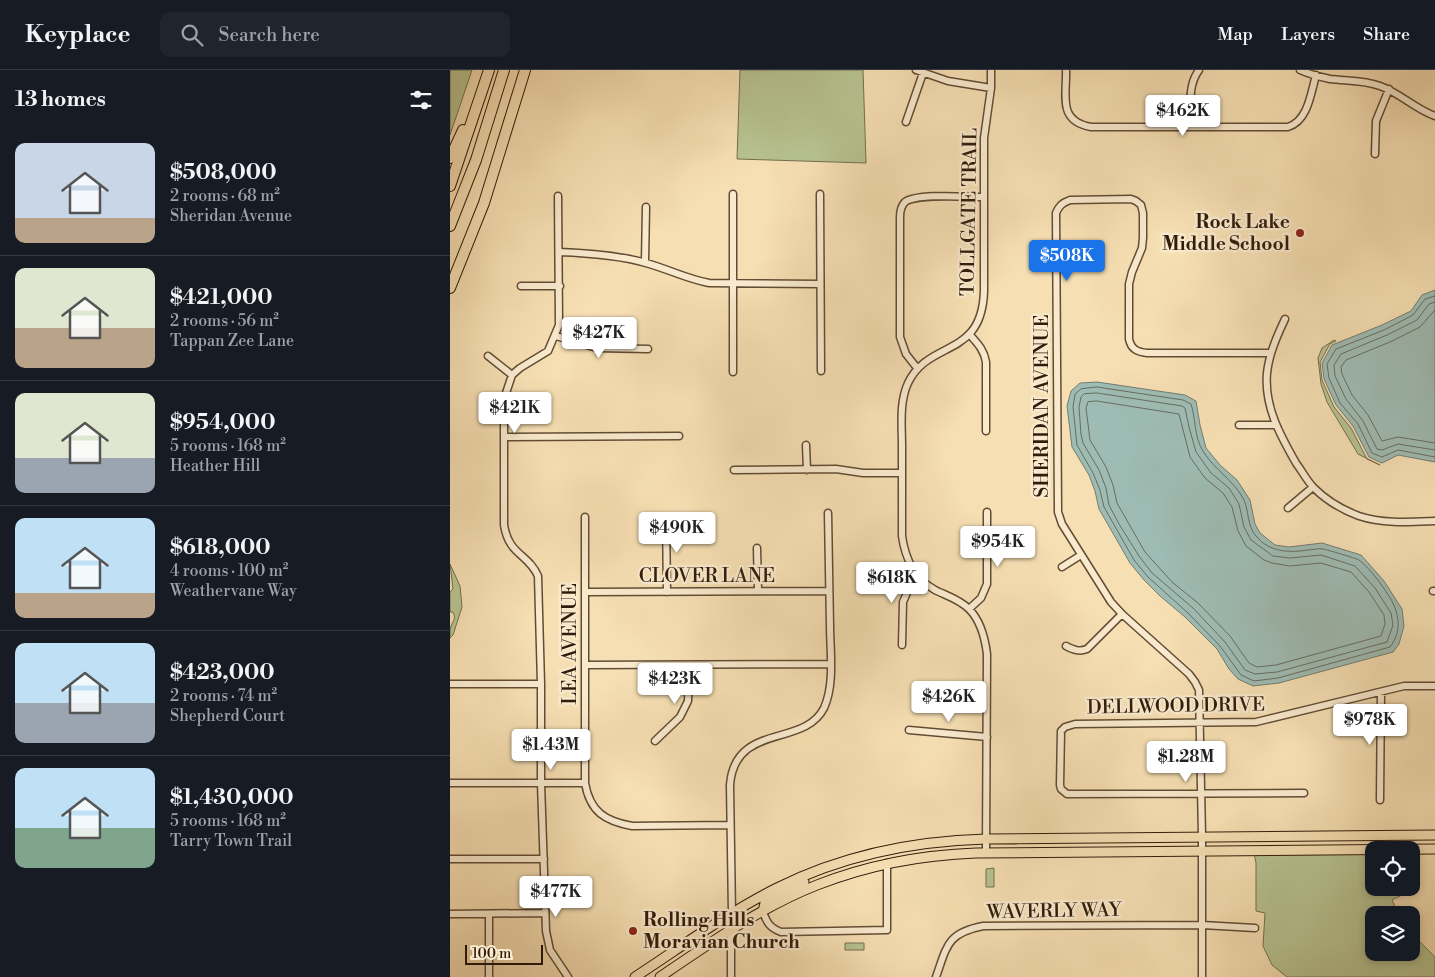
<!DOCTYPE html>
<html lang="en">
<head>
<meta charset="utf-8">
<style>
	:root { --surface:#171b24; --page:#20242c; --text:#f1f3f6; --muted:#9ea1a6; --line:#363941; --accent:#1a73e8 }
	body { margin:0; font-family:"Libre Bodoni",serif; background:var(--page); color:var(--text); height:100vh; display:flex; flex-direction:column; font-size:19px; white-space:nowrap }
	* { box-sizing:border-box; margin:0 }
	p { font-size:16px; color:var(--muted) }
	.icon { flex:none; width:28px; height:28px; fill:none; stroke:currentColor; stroke-width:2; stroke-linecap:round; stroke-linejoin:round }
	.map { position:relative; flex:1; overflow:hidden }
	.details { display:flex; flex-direction:column; background:var(--surface); width:450px }
	.details>* { flex:none }
	.buttons { position:absolute; left:915px; top:771px; display:grid; gap:10px }
	.buttons a { display:grid; place-items:center; width:55px; height:55px; border-radius:10px; background:var(--surface); box-shadow:0 2px 8px #0003; font-size:25px }
	.scale { position:absolute; left:15px; bottom:12px; width:78px; box-sizing:border-box; padding-left:5px; border:2px solid #321b0a; border-top:0; font-size:14px; line-height:18px; white-space:nowrap; color:#321b0a; -webkit-text-stroke:4px #f9eace; paint-order:stroke }
	.price { position:absolute; translate:-50% -42px; padding:0 11px; border-radius:5px; background:#fff; color:#222; font-size:16px; line-height:32px; filter:drop-shadow(0 1px 2px #0008) }
	.price::after { content:''; position:absolute; left:50%; top:30px; width:15px; height:11px; margin-left:-8px; background:inherit; clip-path:polygon(0 0,100% 0,50% 100%) }
	.price.selected { background:var(--accent); color:#fff }
	ul { padding:0; list-style:none }
	li { display:flex; align-items:center; gap:15px; height:125px; padding:0 15px }
	li+li { border-top:1px solid var(--line) }
	li span { display:grid; place-items:center; flex:none; width:140px; height:100px; border-radius:10px; color:#555 }
	li>.icon { margin-inline-start:auto }
	span .icon { width:60px; height:60px; fill:#fffc; stroke-width:1 }
	li b { font-size:21px }
	h2 { display:flex; justify-content:space-between; align-items:center; height:60px; padding:0 15px; font-size:21px }
	header { display:flex; align-items:center; gap:30px; box-sizing:border-box; height:70px; padding:0 25px; background:var(--surface); border-bottom:1px solid var(--line) }
	header strong { font-size:24px }
	nav { display:flex; gap:28px; margin-inline-start:auto; font-size:18px }
	.search { width:350px; height:45px; background:var(--page); display:flex; align-items:center; gap:12px; box-sizing:border-box; padding:0 18px; border-radius:10px; color:var(--muted); font-size:19px }
	main { display:flex; flex:1; min-height:0 }
	.map>svg:first-child { display:block }
	.green { fill:#b7c391; stroke:#746f4e }
	.water { fill:#9ebcb4; stroke:#737c70 }
	.lines { fill:none; stroke-linecap:round; stroke-linejoin:round }
	.shore { stroke:#686c5f; stroke-width:1 }
	.minor-casing { stroke:#634c34; stroke-width:9 }
	.major-casing { stroke:#321b0a; stroke-width:11 }
	.highway-casing { stroke:#321b0a; stroke-width:12 }
	.minor { stroke:#f9eace; stroke-width:6 }
	.major { stroke:#f6dfb3; stroke-width:9 }
	.highway { stroke:#f6dfb3; stroke-width:10 }
	.poi-dot { fill:#8f2418; stroke:#f9eace; stroke-width:2 }
	.labels { text-anchor:middle; dominant-baseline:central; stroke-width:4.5; stroke-linejoin:round; paint-order:stroke }
	.street-label { font-size:19px; fill:#321b0a; stroke:#f9eace }
	.poi-label { font-size:19px; font-weight:bold; fill:#321b0a; stroke:#f9eace; text-anchor:end }
</style>
</head>
<body>
<header>
<strong>Keyplace</strong>
<div class="search"><svg class="icon" aria-label="search" viewBox="0 0 24 24"><circle cx="10" cy="10" r="6"/><path d="M15 15l6 6"/></svg>Search here</div>
<nav><a>Map</a><a>Layers</a><a>Share</a></nav>
</header>
<main>
<section class="details">
<h2>13 homes<svg class="icon" aria-label="filters" viewBox="0 0 24 24"><path d="M4 7h16M4 17h16"/><circle cx="9" cy="7" r="2"/><circle cx="15" cy="17" r="2"/></svg></h2>
<ul>
<li><span style="background:linear-gradient(#c9d6e8 75%,#b9a48a 0)"><svg class="icon" aria-label="home" viewBox="0 0 24 24"><path d="M3 11l9-7 9 7M6 9v11h12V9"/></svg></span><div><b>$508,000</b><p>2 rooms · 68 m²</p><p>Sheridan Avenue</p></div></li>
<li><span style="background:linear-gradient(#dfe7d0 60%,#b9a48a 0)"><svg class="icon" aria-label="home" viewBox="0 0 24 24"><path d="M3 11l9-7 9 7M6 9v11h12V9"/></svg></span><div><b>$421,000</b><p>2 rooms · 56 m²</p><p>Tappan Zee Lane</p></div></li>
<li><span style="background:linear-gradient(#dfe7d0 65%,#9aa5b1 0)"><svg class="icon" aria-label="home" viewBox="0 0 24 24"><path d="M3 11l9-7 9 7M6 9v11h12V9"/></svg></span><div><b>$954,000</b><p>5 rooms · 168 m²</p><p>Heather Hill</p></div></li>
<li><span style="background:linear-gradient(#bfe0f5 75%,#b9a48a 0)"><svg class="icon" aria-label="home" viewBox="0 0 24 24"><path d="M3 11l9-7 9 7M6 9v11h12V9"/></svg></span><div><b>$618,000</b><p>4 rooms · 100 m²</p><p>Weathervane Way</p></div></li>
<li><span style="background:linear-gradient(#bfe0f5 60%,#9aa5b1 0)"><svg class="icon" aria-label="home" viewBox="0 0 24 24"><path d="M3 11l9-7 9 7M6 9v11h12V9"/></svg></span><div><b>$423,000</b><p>2 rooms · 74 m²</p><p>Shepherd Court</p></div></li>
<li><span style="background:linear-gradient(#bfe0f5 60%,#7fa58c 0)"><svg class="icon" aria-label="home" viewBox="0 0 24 24"><path d="M3 11l9-7 9 7M6 9v11h12V9"/></svg></span><div><b>$1,430,000</b><p>5 rooms · 168 m²</p><p>Tarry Town Trail</p></div></li>
</ul>
</section>
<div class="map">
<svg width="985" height="907" viewBox="0 0 985 907">
	<rect width="100%" height="100%" fill="#f6dfb3"/>
	<filter id="stains"><feTurbulence type="fractalNoise" baseFrequency=".004" numOctaves="4"/><feColorMatrix values="0 0 0 0 .2 0 0 0 0 .09 0 0 0 0 .02 0 0 0 .5 -.17"/></filter>
	<radialGradient id="worn" r=".72"><stop offset=".6" stop-color="#630" stop-opacity="0"/><stop offset="1" stop-color="#630" stop-opacity=".3"/></radialGradient>
	<path class="green" d="M0 0H22L0 65Z
		M290 0H413L416 93 287 89Z
		M884 270 886 271 880 274 870 292 872 310 884 337 901 358 917 389 930 395 908 384 877 332 871 314 868 288 872 278Z
		M0 494 10 516 12 537 3 565 0 568C0 564 0 559 1 556 4 550 6 548 3 542H0V522L3 519Z
		M804 783H924V818H946L948 822 954 824 942 830 949 845H924V882H961V863L985 887V907H837L822 895 813 876 815 843 806 841V793Z
		M544 798V817H536V799Z
		M395 873H414V880H395Z"/>
	<path class="water" d="M985 220V392L948 385 932 393 919 387 903 356 886 335 874 309 872 293 882 275 932 255 961 241 972 225Z
		M647 312 735 325 746 331 750 355 756 378 770 395 787 410 800 430 805 454 810 463 825 475 839 477 872 473 911 485 934 511 952 539 954 556 949 574 943 582 829 613 803 616 788 609 779 599 767 579 735 547 710 526 694 510 680 493 649 439 645 421 639 405 622 377 617 336 621 321 630 313Z"/>
	<g class="lines">
		<path class="shore" d="M985 226 975 229 963 245 934 260 886 279 877 294 879 308 890 333 908 354 922 383 932 387 948 380 985 387
			M985 232 979 234 967 250 937 265 891 284 884 295 885 306 896 329 913 351 927 379 932 380 948 374 985 380
			M985 240 970 257 940 272 896 290 891 297 892 304 902 325 918 345 932 371 948 367 985 373
			M647 317 733 330 741 334C746 349 744 367 753 381 764 400 784 410 794 430 799 441 797 456 806 466 819 482 838 483 858 480 862 480 868 478 873 479 878 480 905 488 909 490 920 498 935 519 942 531 950 547 951 563 940 577L828 608 804 611 791 605 770 576 738 543 698 507 684 490 654 437 650 420 643 403 627 375 623 337 625 324 631 319Z
			M647 323 732 336 735 338 739 357 746 382 761 403 779 418 789 434 794 457 801 470 823 486 840 488 871 485 905 496 925 518 941 543 943 555 937 572 827 602 805 604 795 600 775 572 743 538 702 503 689 486 669 454 659 435 656 418 649 400 633 373 631 364 629 337 631 327 634 324Z
			M647 331 729 344 740 387 755 408 773 423 782 437 788 461 796 476 814 490 822 493 840 496 871 493 901 502 919 522 934 545 935 554 931 566 826 595 807 597 799 593 780 566 748 533 722 512 695 482 667 433 663 415 656 397 640 370 636 338 638 332Z"/>
		<g class="minor-casing">
			<path id="minor" d="M466 0 498 11 541 18
				M616 0C617 25 607 51 641 57H838C858 51 861 23 866 5
				M850 0C859 4 870 7 880 9 897 11 914 10 930 16 950 23 965 39 985 46
				M456 52 473 3
				M741 57C741 38 737 16 749 0
				M925 84 926 51 939 19
				M283 124V302
				M370 124 371 301
				M108 126 109 255 98 281 70 298 62 305 54 329V455C59 486 78 483 88 506L91 614V713L96 861 100 880 118 907
				M109 182C138 183 168 185 196 193 218 199 237 209 259 213L370 214
				M195 192 196 137
				M71 216H110
				M835 249C827 266 819 284 817 303 814 336 830 365 846 393 852 401 857 411 864 418 876 430 893 440 909 446 933 454 960 452 985 451
				M520 265C528 274 534 280 536 292V361
				M106 266 147 278 198 279
				M38 286 62 305
				M467 298 456 284 450 267V147C450 141 451 136 455 132 467 123 517 127 534 127
				M789 355H825
				M54 367 229 366
				M356 375 357 400
				M284 400 386 399 413 403H452
				M838 438 863 417
				M135 447V713C140 742 155 751 182 756L280 755
				M216 447 217 522
				M307 478 308 521
				M612 497 631 485
				M983 521H985
				M135 522 379 521
				M519 539 531 528 537 514V442
				M452 575 453 532 459 518 469 507
				M616 576C624 580 629 582 637 579L672 544
				M135 595 380 594
				M0 614H91
				M459 660 537 667
				M205 671 230 647 238 631 239 595
				M0 713H135
				M854 723 617 724 611 719 610 715 611 661 615 657 625 654 806 652 954 616H985
				M930 730 931 622
				M536 783 537 584C535 568 531 551 519 539 509 529 497 526 485 520 465 509 455 488 452 466 452 437 452 407 452 377 452 356 449 333 458 313 479 269 532 289 534 221V68L541 18V0
				M0 789H94
				M313 842C317 853 320 858 331 862L437 860V793
				M0 844 95 843
				M282 844 280 715C285 652 354 678 374 638 385 614 380 581 380 555 379 518 379 481 378 443
				M281 861V907
				M39 907V844
				M486 907C497 876 497 863 533 856L752 855 805 858
				M752 907V767L749 620 745 612 739 604 672 544 661 532 612 454 608 442 606 143C609 136 612 133 620 130L681 129 686 131 691 135 693 143V168L692 178 682 202 679 214V269C681 279 687 282 697 283H821"/>
		</g>
		<g class="major-casing">
			<path id="major" d="M313 842 315 833 319 829 354 812
				M185 907C231 877 277 843 327 818 393 785 463 771 536 769L985 765
				M210 907C260 873 311 837 367 815 418 795 471 785 526 783L985 779"/>
		</g>
		<g class="highway-casing">
			<path id="highway" d="M0 88 13 60
				M0 116 39 0
				M0 156 26 90 54 0
				M0 218 34 133 75 0"/>
		</g>
		<use href="#minor" class="minor"/>
		<use href="#major" class="major"/>
		<use href="#highway" class="highway"/>
	</g>
	<g class="poi-dot">
		<circle cx="850" cy="163" r="5"/>
		<circle cx="183" cy="861" r="5"/>
	</g>
	<g class="labels">
		<g class="street-label">
			<text transform="translate(519 142) rotate(-89)">TOLLGATE TRAIL</text>
			<text transform="translate(592 336) rotate(-90)">SHERIDAN AVENUE</text>
			<text x="257" y="506">CLOVER LANE</text>
			<text transform="translate(120 574) rotate(-90)">LEA AVENUE</text>
			<text transform="translate(726 636) rotate(-1)">DELLWOOD DRIVE</text>
			<text transform="translate(604 841) rotate(-1)">WAVERLY WAY</text>
		</g>
		<g class="poi-label">
			<text x="840" y="152">Rock Lake<tspan x="840" dy="22">Middle School</tspan></text>
			<text x="193" y="850" text-anchor="start">Rolling Hills<tspan x="193" dy="22">Moravian Church</tspan></text>
		</g>
	</g>
	<rect width="100%" height="100%" filter="url(#stains)"/>
	<rect width="100%" height="100%" fill="url(#worn)"/>
</svg>
<div class="buttons">
<a><svg class="icon" aria-label="locate" viewBox="0 0 24 24"><circle cx="12" cy="12" r="6"/><path d="M12 2v4M12 18v4M2 12h4M18 12h4"/></svg></a>
<a><svg class="icon" aria-label="layers" viewBox="0 0 24 24"><path d="M12 4l9 5-9 5-9-5zM3 14l9 5 9-5"/></svg></a>
</div>
<div class="scale">100 m</div>
<b class="price" style="left:733px;top:67px">$462K</b>
<b class="price selected" style="left:617px;top:212px">$508K</b>
<b class="price" style="left:149px;top:289px">$427K</b>
<b class="price" style="left:65px;top:364px">$421K</b>
<b class="price" style="left:227px;top:484px">$490K</b>
<b class="price" style="left:548px;top:498px">$954K</b>
<b class="price" style="left:442px;top:534px">$618K</b>
<b class="price" style="left:225px;top:635px">$423K</b>
<b class="price" style="left:499px;top:653px">$426K</b>
<b class="price" style="left:920px;top:676px">$978K</b>
<b class="price" style="left:101px;top:701px">$1.43M</b>
<b class="price" style="left:736px;top:713px">$1.28M</b>
<b class="price" style="left:106px;top:848px">$477K</b>
</div>
</main>
</body>
</html>
